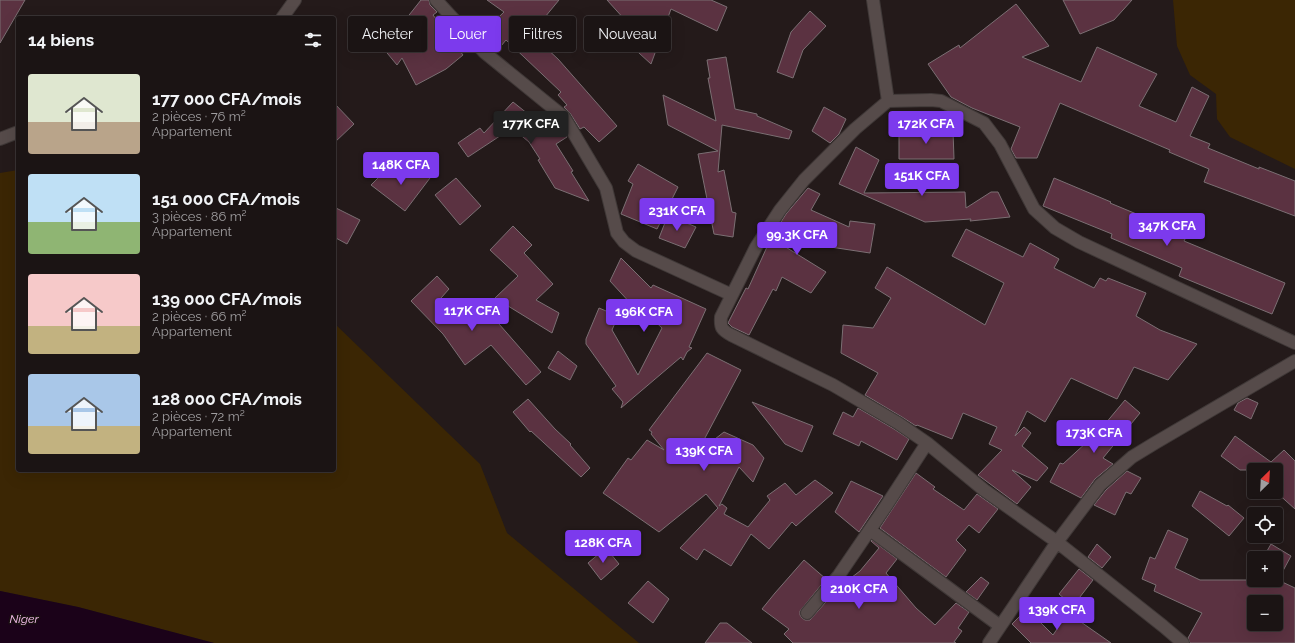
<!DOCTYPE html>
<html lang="fr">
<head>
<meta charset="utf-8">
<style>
	:root { --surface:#1b1414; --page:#282122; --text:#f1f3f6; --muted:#a09ea0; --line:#393334; --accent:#7c3aed }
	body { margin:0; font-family:Raleway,sans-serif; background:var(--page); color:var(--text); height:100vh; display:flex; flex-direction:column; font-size:15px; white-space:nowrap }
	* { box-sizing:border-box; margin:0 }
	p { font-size:13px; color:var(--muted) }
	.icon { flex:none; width:22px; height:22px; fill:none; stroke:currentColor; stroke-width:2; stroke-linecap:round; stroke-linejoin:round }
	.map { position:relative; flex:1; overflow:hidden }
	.details { position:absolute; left:16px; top:16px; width:320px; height:456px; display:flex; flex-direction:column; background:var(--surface); border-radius:4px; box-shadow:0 4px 16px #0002,0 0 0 1px var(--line) }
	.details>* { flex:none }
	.top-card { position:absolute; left:348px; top:16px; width:380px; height:36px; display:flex; gap:8px }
	.needle { width:26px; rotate:24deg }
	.buttons { position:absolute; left:1247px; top:463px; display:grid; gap:8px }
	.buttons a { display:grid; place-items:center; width:36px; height:36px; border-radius:4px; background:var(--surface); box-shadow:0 4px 16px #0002,0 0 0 1px var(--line); font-size:20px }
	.price { position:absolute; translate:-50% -34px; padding:0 9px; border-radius:4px; background:var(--accent); color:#fff; font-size:13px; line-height:26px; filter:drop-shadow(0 1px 2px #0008) }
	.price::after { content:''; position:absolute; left:50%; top:24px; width:12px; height:9px; margin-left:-6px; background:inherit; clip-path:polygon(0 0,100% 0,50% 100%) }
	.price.on { background:#222; color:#fff }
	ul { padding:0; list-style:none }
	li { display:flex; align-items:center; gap:12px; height:100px; padding:0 12px }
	li span { display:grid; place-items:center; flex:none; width:112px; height:80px; border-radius:4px; color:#555 }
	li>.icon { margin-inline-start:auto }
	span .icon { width:48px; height:48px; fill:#fffc; stroke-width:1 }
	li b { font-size:17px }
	h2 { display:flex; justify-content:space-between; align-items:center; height:48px; padding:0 12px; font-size:17px }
	.tag { padding:0 14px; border-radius:4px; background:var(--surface); box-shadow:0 4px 16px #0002,0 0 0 1px var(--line); font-size:14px; line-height:36px }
	.tag.on { background:var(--accent); color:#fff }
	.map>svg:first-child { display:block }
	.green { fill:#3b2604 }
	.water { fill:#1b0219 }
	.building { fill:#5b3241; stroke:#7b6f73; fill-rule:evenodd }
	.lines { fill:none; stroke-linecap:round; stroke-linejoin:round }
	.street-casing { stroke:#3f3837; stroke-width:14 }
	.street { stroke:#564b4a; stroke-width:12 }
	.labels { text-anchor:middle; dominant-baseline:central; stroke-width:3; stroke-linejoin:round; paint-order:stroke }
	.water-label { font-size:12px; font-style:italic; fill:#fcc2f4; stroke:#1a1111 }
</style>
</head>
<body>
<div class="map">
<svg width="1295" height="643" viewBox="0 0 1295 643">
	<rect width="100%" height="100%" fill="#241a1a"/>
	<path class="green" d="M1173 0H1295V169L1230 137 1217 119 1216 94 1190 75 1177 46Z
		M18 170V470H334V323L480 464 507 533 639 643H214L78 607 0 591V173Z"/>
	<path class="water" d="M0 591 78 607 214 643H0Z"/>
	<path class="building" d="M0 0H25L0 43Z
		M421 0H429L430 5 437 12 433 15 463 55 446 69 416 85 402 58 397 65 383 48Z
		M487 0H559L531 34 558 59 617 126 599 142 584 127 580 129 570 113 564 107 567 105 558 95 561 92 506 40 496 52 489 47 479 36 504 12Z
		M607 0H711L727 7 717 31 671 9 651 64 616 32 626 21Z
		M1063 0H1132L1114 20 1080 34Z
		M1016 4 1049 46 1022 57 1081 82 1097 47 1157 74 1139 106 1176 122 1192 87 1209 96 1190 136 1210 144 1208 148 1259 169V167L1295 181V216L1204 182 1209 169 1169 152 1170 150 1060 103 1037 158H1016L1011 149 1020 127 972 108 951 97 928 64 959 45 960 48Z
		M810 11 826 26 803 50 793 78 777 72 791 32Z
		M726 57 735 109 757 114V116L792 131 789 139 722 125 718 172 724 170 732 212 736 213 733 237 714 234 698 154 718 151 668 125 663 95 716 121 708 78H710L707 60Z
		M513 102 538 122 550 115 558 122 567 137 556 144 573 171 571 172 589 201 555 188 538 160 540 159 529 142 512 128 468 157 458 143 480 128 484 133Z
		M334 103 354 124 334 143Z
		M824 107 846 119 839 134 830 143 812 131Z
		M899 131H953L954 159H899Z
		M856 147 879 160 864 193 965 192 966 208 991 192H998L1010 217 970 221 971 219 925 222 839 184Z
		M392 164 409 177 417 169 430 178 405 211 371 185Z
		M638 164 678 187 657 229 621 214 633 184 628 181Z
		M456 178 481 206 460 225 435 195Z
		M1054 178 1111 202 1110 203 1187 235 1184 241 1285 283 1272 314 1179 276 1182 268 1111 238 1112 234 1043 206Z
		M808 188 820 194 811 210 849 227 850 221 875 224 870 253 771 238 826 272 811 293 782 277 776 291 773 289 749 335 732 327 728 323 746 288 748 289 771 238 786 214Z
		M334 207 360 220 347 244 334 237Z
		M668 215 696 227 685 248 659 238Z
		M513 226 532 245 524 253 553 284 536 300 559 313 552 333 495 298 518 276 490 250Z
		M966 229 1023 257 1030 243 1059 259 1054 268 1094 288 1100 278 1106 281 1108 278 1146 293 1136 316 1160 330 1197 344 1168 380 1134 367 1117 399 1071 378 1045 422 1027 411 1015 436 1024 427 1031 433 1022 446 1048 468 1037 481 1012 470 1031 487 1017 504 978 475 1002 450 989 444 997 427 963 413 952 439 917 425 916 426 902 417 865 395 878 373 841 353 843 325 873 328 891 298 875 288 887 267 985 325 1004 283 952 256Z
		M621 258 651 288 653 285 706 309 689 347 692 348 687 352 683 360 681 357 621 408 623 402 612 389 616 386 586 344V339L599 308 618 316 612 330 638 375 662 328 645 312 632 305 610 281Z
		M437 276 449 289 441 298 470 323 485 308 541 372 526 385 491 345 465 365 443 334 411 301Z
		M558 351 577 366 570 380 548 368Z
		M707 353 741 370 697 453 724 432 753 445 764 458 753 482 739 467 719 506 722 504 727 508 724 514 748 527 770 500 767 496 785 483 796 495 815 480 833 493 796 526 792 522 769 549 751 534 731 566 704 549 697 560 680 548 718 508 706 494 659 532 603 493 628 458 631 460 647 440 664 450 651 434 652 432 649 430Z
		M1247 398 1258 403 1251 419 1234 410 1238 403Z
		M528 399 555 429 571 444 570 445 590 468 581 477 531 431 530 432 513 412Z
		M1125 400 1140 413 1103 458 1113 464 1095 479 1081 498 1050 482 1060 463 1063 464 1100 430Z
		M752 402 813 426 802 452 785 444Z
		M858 408 894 429 909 439 897 460 861 441 859 446 833 434 843 412 853 417Z
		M1235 436 1271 462 1284 450 1295 461V509L1276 492V470H1240L1221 456Z
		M1127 471 1141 478 1131 494 1126 492 1115 515 1094 505 1106 490Z
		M916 473 935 487 933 489 964 510 977 494 998 509 979 533 969 525 956 540 966 550 946 577 880 528Z
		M851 481 883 496 859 532 835 512Z
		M1200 491 1227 506 1228 505 1244 518 1229 536 1192 506Z
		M1168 530 1188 539 1175 568 1200 580H1250L1254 573V580H1276V558H1263L1271 544 1291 556 1278 580 1295 588V643H1190L1188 638 1202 613 1154 591 1156 585 1142 579 1150 557 1155 559ZM1254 602H1276V624H1254Z
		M872 540 897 559 886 573 916 608 935 625 956 603 969 612 958 628 962 631 954 642 956 643H793L784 634 789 629 762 609 775 593 804 560 826 579 800 611V615L802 618 805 620H810L839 587 860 571 879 548 871 541Z
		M1097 544 1111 557 1102 568 1088 557Z
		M606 548 619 564 601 580 588 563Z
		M1079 569 1093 580 1073 606 1059 594Z
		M981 577 989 583 977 600 966 592Z
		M648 581 669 599 653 623 628 603Z
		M1027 609 1053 635 1068 613 1111 643H1031L1012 624Z
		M720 623H727L752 643H705Z"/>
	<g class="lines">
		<g class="street-casing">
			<path id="street" d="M436 0 484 52 564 117 606 188 617 233 624 242 636 251 732 295
				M873 0 888 101
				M282 18 295 0
				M0 139 18 132
				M1295 343 1079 242 1055 228 1034 209 1000 144 984 123 941 101 931 100 888 101 855 129 804 180 780 210 756 247 721 317C720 328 722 330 731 335L833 385 898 423 927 443 984 490 1057 542 1100 485 1132 457 1155 443 1295 361
				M870 530 1000 626
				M807 613 839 575 886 506 927 443
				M989 643 1057 542 1163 626 1183 643"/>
		</g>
		<use href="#street" class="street"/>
	</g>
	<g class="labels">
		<g class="water-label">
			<text x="24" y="619">Niger</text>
		</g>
	</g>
</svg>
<div class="buttons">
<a><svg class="needle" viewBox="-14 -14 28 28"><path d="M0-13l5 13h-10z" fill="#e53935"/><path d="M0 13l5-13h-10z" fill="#a09ea0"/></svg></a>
<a><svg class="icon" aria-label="locate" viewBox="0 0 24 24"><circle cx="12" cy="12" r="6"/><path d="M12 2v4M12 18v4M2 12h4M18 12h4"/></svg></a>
<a>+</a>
<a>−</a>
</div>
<b class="price on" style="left:531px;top:145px">177K CFA</b>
<b class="price" style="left:926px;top:145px">172K CFA</b>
<b class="price" style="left:401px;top:186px">148K CFA</b>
<b class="price" style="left:922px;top:197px">151K CFA</b>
<b class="price" style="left:677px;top:232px">231K CFA</b>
<b class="price" style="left:1167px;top:247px">347K CFA</b>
<b class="price" style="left:797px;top:256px">99.3K CFA</b>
<b class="price" style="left:472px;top:332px">117K CFA</b>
<b class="price" style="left:644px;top:333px">196K CFA</b>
<b class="price" style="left:1094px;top:454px">173K CFA</b>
<b class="price" style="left:704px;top:472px">139K CFA</b>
<b class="price" style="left:603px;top:564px">128K CFA</b>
<b class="price" style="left:859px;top:610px">210K CFA</b>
<b class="price" style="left:1057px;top:631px">139K CFA</b>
<div class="top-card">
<a class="tag">Acheter</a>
<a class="tag on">Louer</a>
<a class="tag">Filtres</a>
<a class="tag">Nouveau</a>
</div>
<section class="details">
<h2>14 biens<svg class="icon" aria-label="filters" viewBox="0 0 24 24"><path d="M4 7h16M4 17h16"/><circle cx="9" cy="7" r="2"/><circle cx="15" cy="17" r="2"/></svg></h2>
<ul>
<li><span style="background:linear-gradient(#dfe7d0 60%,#b9a48a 0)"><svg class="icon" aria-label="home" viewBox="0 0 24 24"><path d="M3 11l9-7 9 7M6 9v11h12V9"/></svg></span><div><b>177 000 CFA/mois</b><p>2 pièces · 76 m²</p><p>Appartement</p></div></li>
<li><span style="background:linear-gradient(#bfe0f5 60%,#8fb573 0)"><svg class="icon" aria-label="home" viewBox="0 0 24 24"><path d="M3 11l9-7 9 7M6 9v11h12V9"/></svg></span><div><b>151 000 CFA/mois</b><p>3 pièces · 86 m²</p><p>Appartement</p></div></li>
<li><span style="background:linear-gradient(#f6c9c9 65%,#c2b280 0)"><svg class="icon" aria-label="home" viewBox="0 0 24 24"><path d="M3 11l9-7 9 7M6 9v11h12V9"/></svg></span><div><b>139 000 CFA/mois</b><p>2 pièces · 66 m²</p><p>Appartement</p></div></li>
<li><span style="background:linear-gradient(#a9c7e8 65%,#c2b280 0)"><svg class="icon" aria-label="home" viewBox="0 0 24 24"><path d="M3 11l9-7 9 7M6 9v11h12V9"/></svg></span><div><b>128 000 CFA/mois</b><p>2 pièces · 72 m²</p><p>Appartement</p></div></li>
</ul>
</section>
</div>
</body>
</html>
